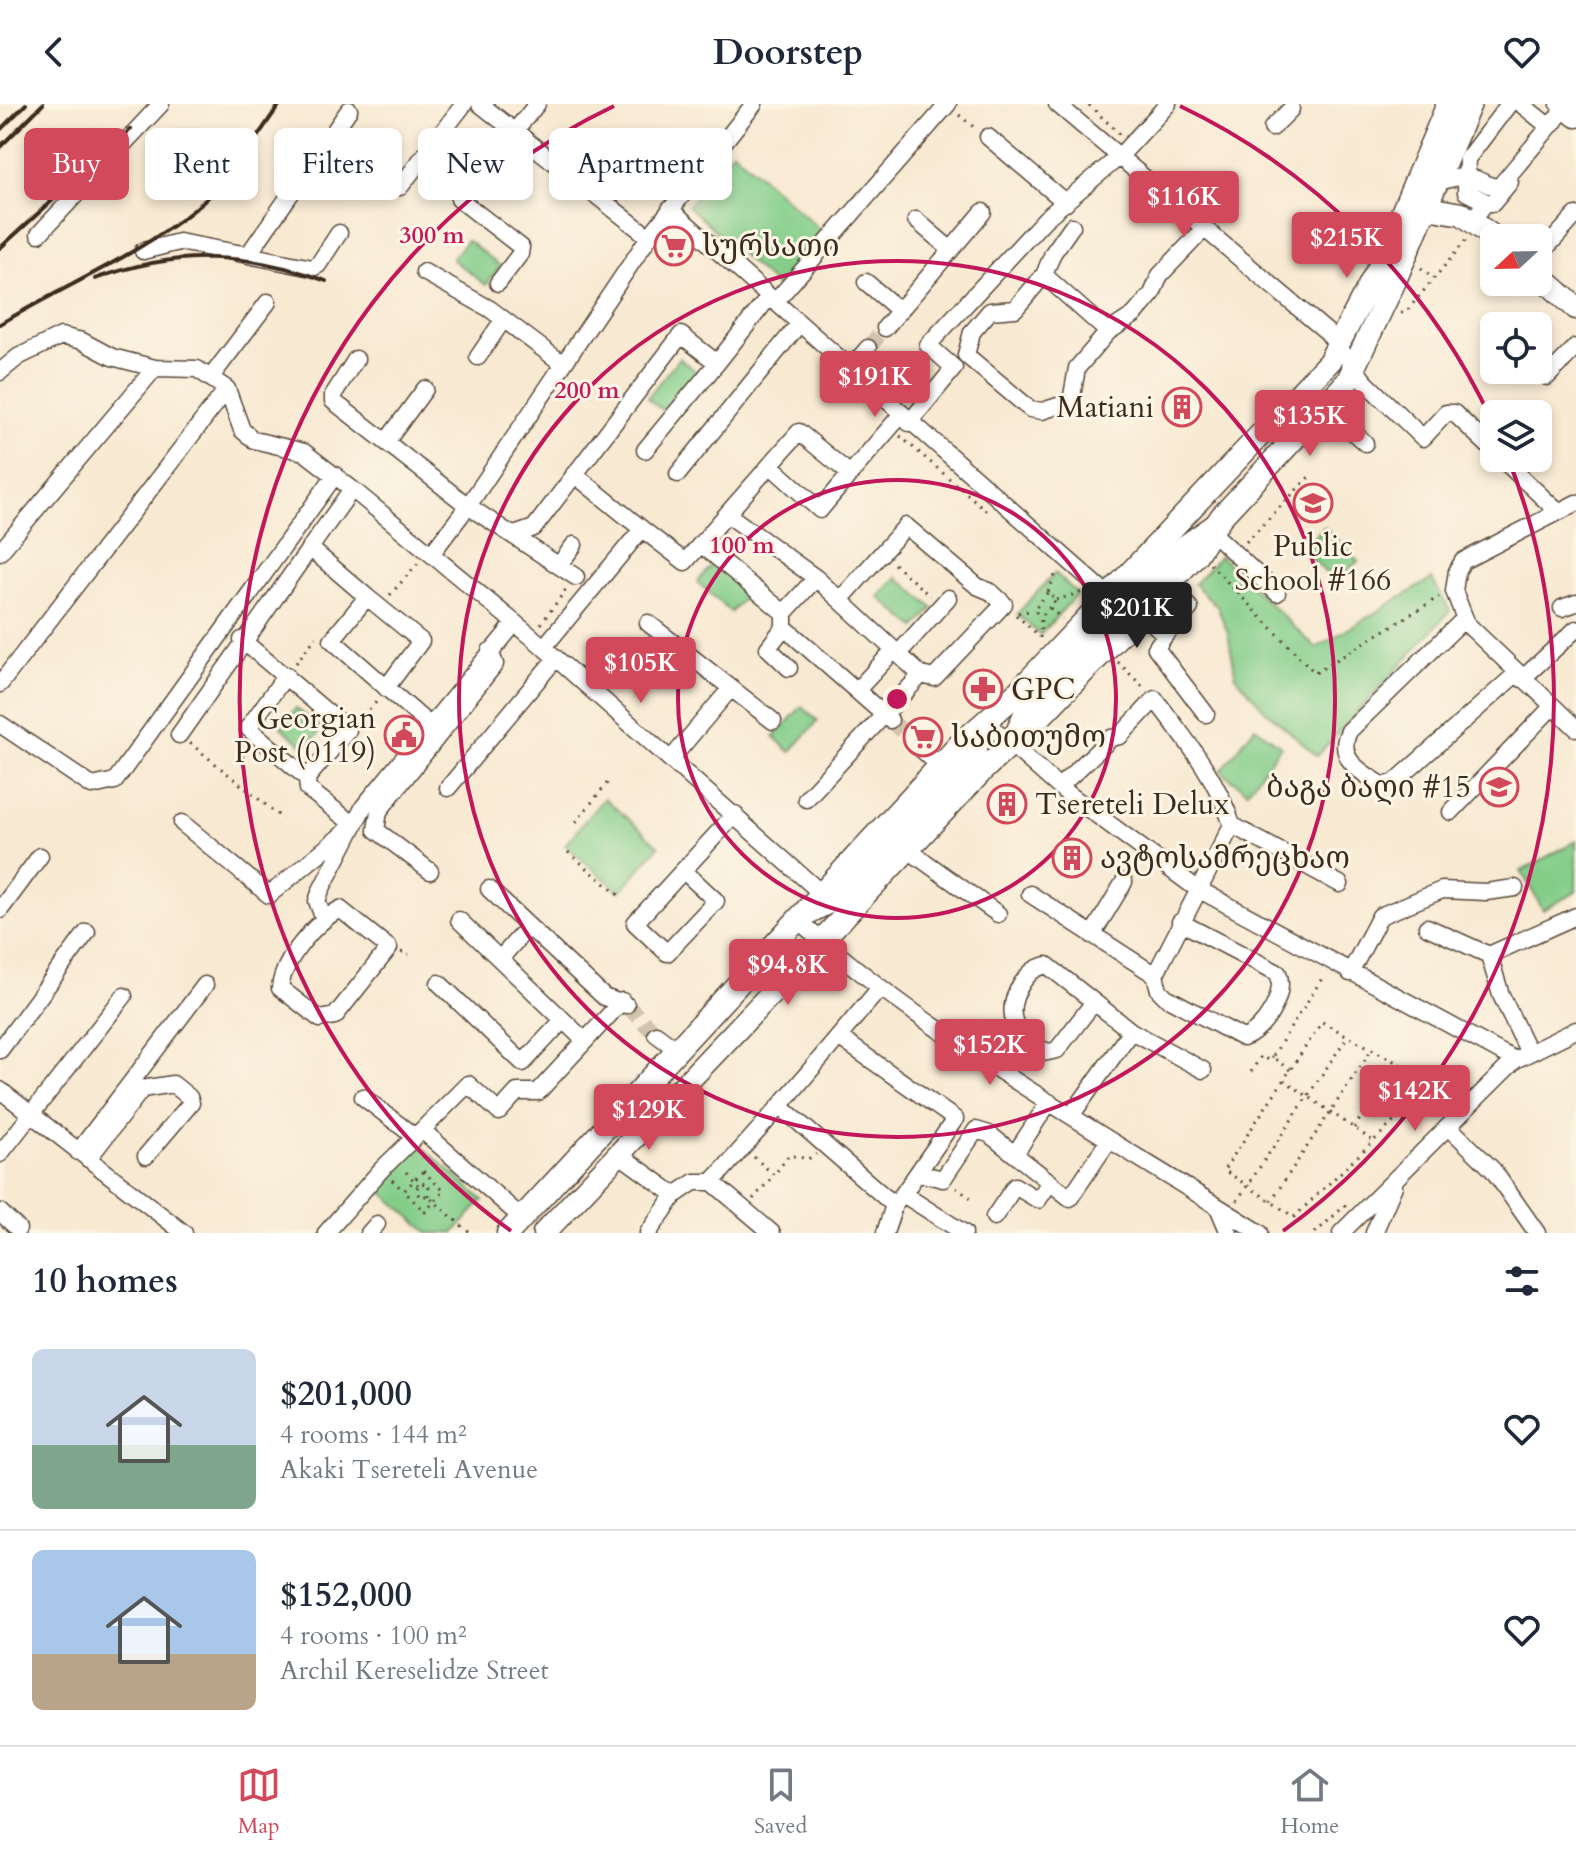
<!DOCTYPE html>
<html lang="en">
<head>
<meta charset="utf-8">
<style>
	:root { --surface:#fff; --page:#f6f6f7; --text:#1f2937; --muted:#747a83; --line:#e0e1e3; --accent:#d1495b }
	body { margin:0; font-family:Cardo,"Noto Serif Georgian",serif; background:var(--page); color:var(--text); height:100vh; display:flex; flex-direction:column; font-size:30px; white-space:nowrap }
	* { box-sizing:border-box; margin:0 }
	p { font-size:26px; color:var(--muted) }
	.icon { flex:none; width:44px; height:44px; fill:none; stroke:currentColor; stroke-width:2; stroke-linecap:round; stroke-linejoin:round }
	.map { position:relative; height:1129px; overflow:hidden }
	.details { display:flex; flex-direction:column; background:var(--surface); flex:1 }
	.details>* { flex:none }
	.top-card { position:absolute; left:24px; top:24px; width:800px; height:72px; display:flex; gap:16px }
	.needle { width:52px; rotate:248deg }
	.buttons { position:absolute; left:1480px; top:120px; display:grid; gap:16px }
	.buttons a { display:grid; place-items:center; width:72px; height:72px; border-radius:12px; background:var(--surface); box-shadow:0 4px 12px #0003; font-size:40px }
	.price { position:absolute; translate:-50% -68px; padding:0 18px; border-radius:8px; background:var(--accent); color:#fff; font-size:26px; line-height:52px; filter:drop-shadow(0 2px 4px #0008) }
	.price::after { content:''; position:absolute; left:50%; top:48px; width:24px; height:18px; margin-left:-12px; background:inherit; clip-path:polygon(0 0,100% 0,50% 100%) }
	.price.active { background:#222; color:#fff }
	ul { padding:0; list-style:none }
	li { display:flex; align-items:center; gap:24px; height:200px; padding:0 32px }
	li+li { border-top:2px solid var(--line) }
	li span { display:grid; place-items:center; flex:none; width:224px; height:160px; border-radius:12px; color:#555 }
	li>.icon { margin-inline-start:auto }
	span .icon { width:96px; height:96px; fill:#fffc; stroke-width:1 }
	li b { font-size:34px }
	h2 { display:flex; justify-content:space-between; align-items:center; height:96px; padding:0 32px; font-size:34px }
	.chip { padding:0 28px; border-radius:12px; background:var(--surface); box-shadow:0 4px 12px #0003; font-size:28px; line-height:72px }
	.chip.active { background:var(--accent); color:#fff }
	header { display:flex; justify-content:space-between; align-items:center; height:104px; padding:0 32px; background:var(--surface); font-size:36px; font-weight:700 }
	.tabs { display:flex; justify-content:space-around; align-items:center; height:112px; border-top:2px solid var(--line); background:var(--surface); font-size:22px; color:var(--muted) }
	.tabs a { display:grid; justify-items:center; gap:4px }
	.tabs .active { color:var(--accent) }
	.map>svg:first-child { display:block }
	.green { fill:#83cd89; stroke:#5f7c54; stroke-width:2 }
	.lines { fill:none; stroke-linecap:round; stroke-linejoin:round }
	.minor-tunnel { stroke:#d2c3ae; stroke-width:16; stroke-dasharray:16 8; stroke-linecap:butt }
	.minor-casing { stroke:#574739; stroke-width:19 }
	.major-casing { stroke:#574739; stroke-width:25 }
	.path { stroke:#574739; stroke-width:3; stroke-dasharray:2 6; stroke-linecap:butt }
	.minor { stroke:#fff; stroke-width:16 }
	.major { stroke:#fff; stroke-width:22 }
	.rail { stroke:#3b2a1e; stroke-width:4 }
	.ring { fill:none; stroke:#c2185b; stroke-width:4 }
	.labels { text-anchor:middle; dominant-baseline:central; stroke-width:6; stroke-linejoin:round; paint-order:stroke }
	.poi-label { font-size:30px; fill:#3b2a1e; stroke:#fcf5e5; text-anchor:start }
	.centre { fill:#c2185b; stroke:#fcf5e5; stroke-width:4 }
	.ring-label { font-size:24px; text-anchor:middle; font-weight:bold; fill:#c2185b; stroke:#fcf5e5; stroke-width:6; stroke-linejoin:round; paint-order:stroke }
</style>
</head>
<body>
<header><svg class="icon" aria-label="back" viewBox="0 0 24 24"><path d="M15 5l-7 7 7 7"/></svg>Doorstep<svg class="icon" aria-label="heart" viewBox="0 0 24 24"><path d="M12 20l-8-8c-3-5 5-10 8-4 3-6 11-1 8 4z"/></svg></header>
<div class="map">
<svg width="1576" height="1129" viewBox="0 0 1576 1129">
	<rect width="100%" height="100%" fill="#fcf5e5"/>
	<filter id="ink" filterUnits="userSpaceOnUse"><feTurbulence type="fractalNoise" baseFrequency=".0125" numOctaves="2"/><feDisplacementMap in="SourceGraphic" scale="16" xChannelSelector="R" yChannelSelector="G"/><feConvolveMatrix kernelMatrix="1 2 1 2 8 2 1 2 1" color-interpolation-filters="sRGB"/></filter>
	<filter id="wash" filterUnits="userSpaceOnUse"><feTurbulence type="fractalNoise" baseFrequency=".006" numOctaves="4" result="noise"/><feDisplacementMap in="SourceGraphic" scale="32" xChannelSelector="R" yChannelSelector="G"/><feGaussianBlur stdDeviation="1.8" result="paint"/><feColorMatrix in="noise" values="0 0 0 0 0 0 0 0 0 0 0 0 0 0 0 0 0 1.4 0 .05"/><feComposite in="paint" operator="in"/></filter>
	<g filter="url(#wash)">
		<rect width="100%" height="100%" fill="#f8e9d2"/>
		<path class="green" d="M733 47 825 130 778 184 688 102Z
			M467 136 500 162 486 181 452 155Z
			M679 254 698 269 666 309 647 294Z
			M1324 423 1358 457 1336 479 1302 445Z
			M1220 452 1316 544 1432 475 1450 507 1317 652 1265 606 1236 573 1228 529 1217 502 1194 480Z
			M715 458 749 487 731 508 697 478Z
			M1055 469 1077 490 1040 531 1017 510Z
			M897 473 933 504 916 524 879 493Z
			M802 602 818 617 790 648 774 633Z
			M296 604 322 625 306 644 281 623Z
			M1255 623 1281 642 1247 687 1221 667Z
			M604 694 659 742 620 788 565 741Z
			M1576 737V788L1543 806 1521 767Z
			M416 1037 483 1096 454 1129H429L376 1083Z"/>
	</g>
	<g filter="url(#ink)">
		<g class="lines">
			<path class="minor-tunnel" d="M471 79 492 50
				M868 244 885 224
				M890 616 918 642
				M626 901 656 930"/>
			<g class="minor-casing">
				<path id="minor" d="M480 0 649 133
					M1057 0 1327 228 1365 278 1423 334 1446 309H1454L1494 347
					M1521 0 1546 20 1555 17
					M1272 24 1291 5
					M515 27 537 0
					M988 33 1066 99
					M492 50 512 25
					M471 79 459 95 521 143 520 150 498 179
					M1437 79C1448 75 1461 71 1473 74 1483 77 1488 83 1499 83L1566 3
					M400 83 464 0
					M1486 98 1466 88 1467 55 1509 0
					M670 105 1109 492
					M916 116 951 146
					M1473 116 1486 98 1493 99 1510 78
					M1072 122 1053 149 1044 171 1015 205 990 207 972 228 966 251 1030 305 1042 307 1067 299 1072 292 1077 264 1108 228 1134 211 1152 190 1160 171 1204 125
					M39 130 161 0
					M1327 140 1335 144
					M143 147 179 138 248 151 349 6
					M248 151 312 164 318 161 339 129
					M1538 153 1576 111
					M424 168 490 205 563 260
					M1044 171 1108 228
					M866 178 900 207
					M775 198 948 0
					M885 224 983 108
					M478 253 503 216
					M356 255 333 291V297L386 338
					M849 266 868 244
					M0 268 18 253 61 232 82 237 112 253 155 264 197 265 227 285 242 326 249 332
					M211 273 268 198
					M1547 273 1576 243
					M425 285 386 338 468 402 576 473
					M1326 304 1365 339
					M901 311 850 370 799 328 727 410 816 474 921 571
					M909 319 954 264 928 241 1046 114 1119 53 1168 0
					M254 336 304 348 352 385 532 533 829 796
					M645 346 717 259
					M1501 354 1557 407
					M770 361 820 406 850 370
					M574 370 642 425
					M678 370 799 220
					M352 385 310 444 367 493 332 536 429 621
					M1576 399 1463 457 1457 467 1454 487 1467 520 1576 624
					M1212 428 1277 489
					M514 431 534 424 681 231 717 259 769 193
					M701 440 784 509V523L890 616
					M0 448 155 264
					M432 449 468 402 649 133 754 0
					M559 461 574 441
					M367 493 421 537 386 584
					M1562 504 1576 499
					M1142 508 1165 531 1156 544 1206 610
					M784 509 816 474
					M1464 515 1349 627C1335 655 1362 669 1384 682L1395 678 1516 570
					M648 519 731 584 672 654
					M784 523 768 544 789 564
					M1165 531 1190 504 1168 481
					M544 543 642 425 685 458 727 410
					M898 550 948 494
					M286 571 248 624 307 674
					M1522 575 1576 525
					M0 580 227 285
					M731 584 773 617
					M857 586 894 546
					M0 620 92 682 115 677 335 371
					M179 631 310 444
					M1010 637 1024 604 1183 440 1213 419
					M918 642 940 662
					M1059 683 1111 634 1120 632 1155 595C1185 635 1217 673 1232 721L1155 871 1159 886 1166 893 1243 934C1264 928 1287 889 1278 869L1180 818
					M448 684 556 554
					M806 695 921 571 934 574 1004 500 991 488 977 482 906 422 840 496
					M1451 708 1552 603
					M182 719 269 791 354 721 308 685 307 674 348 626 242 536
					M1232 721 1340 780
					M907 745 998 810
					M430 767 376 726 379 707 495 560 490 547
					M685 768 716 797 667 849 635 819 735 710
					M489 785 604 893 626 901
					M1030 790 1155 871
					M340 805 389 844 335 912 320 915 280 884C283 856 315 818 340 805Z
					M0 806 40 752
					M323 813 317 797 321 786 364 702 515 519
					M459 816 585 937
					M1427 823 1489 851 1576 812
					M1092 831 1124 778
					M1489 851 1501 891 1529 949
					M500 855 528 823
					M1350 869 1380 812 1442 786 1486 788 1515 784
					M439 879 523 959 563 916
					M880 884 780 1002 894 1101 885 1129
					M1094 898 1057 946 1048 948C1015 934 1002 910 1022 879 1030 868 1034 864 1047 861L1131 927 1203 966
					M656 930 676 945
					M840 934 955 1015 903 1090
					M0 946 87 828
					M0 986 184 1129
					M363 993 415 1033
					M1071 1012 1131 927
					M1449 1023 1493 1066 1537 1129
					M78 1048 205 881
					M617 1049 675 1091 694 1078H712L772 1129
					M0 1050 124 892
					M1015 1050 1049 998
					M88 1055 142 985 173 980 189 993 191 999 146 1052
					M918 1069 943 1075 976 1026 989 1030 1070 1094 1109 1036
					M712 1078 780 1002
					M896 1098 903 1090 964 1129
					M1218 1103 1229 1129
					M0 1108 18 1125
					M994 1113 1015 1082 1038 1096 1050 1078
					M522 1114 422 1026 468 980 499 1008 517 988H538L622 897
					M326 1129 381 1066 422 1026
					M369 1129 377 1120
					M648 1129 675 1091
					M1260 1129C1104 1030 938 940 799 817L832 800 848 784 973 652 979 644 987 619 1059 683 1196 784 1515 956
					M1341 1129 1515 956 1576 926
					M1374 1129 1394 1082"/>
			</g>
			<g class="major-casing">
				<path id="major" d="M1562 0 1576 12
					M1427 104 1462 110 1495 134
					M1538 170 1576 204
					M508 1129 960 640 1013 593 1329 258 1379 163 1448 0
					M544 1129 986 663 1037 616 1168 481 1196 451 1221 413 1347 278 1394 179 1470 0"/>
			</g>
			<path class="path" d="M1089 1 1121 31
				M959 11 975 24
				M1421 164 1434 174
				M1401 209 1406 208 1467 135
				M900 332 988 408
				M1246 438 1310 372
				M894 460 930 492
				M1210 460 1315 569 1439 493
				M1048 488 1057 467
				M390 491 418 459
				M1056 496 1082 488
				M1050 504 1062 515
				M1018 509 1034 506
				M1016 511 1040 533
				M541 520 567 484
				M1040 534 1041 513 1056 496 1048 488 1034 506 1041 513
				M1118 558 1144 584
				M296 559 316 533
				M359 618 377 597
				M190 639 283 715
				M576 718 608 678
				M568 748 622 794
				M401 848 409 851
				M1290 966 1272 953 1323 873
				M1251 968 1261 952 1270 957 1272 953
				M1284 976 1373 1037
				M1434 979 1294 1113 1224 1066 1322 918 1440 982 1455 993
				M1354 1024 1397 960
				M754 1053 774 1071 789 1051 808 1055 816 1050
				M423 1067 444 1087 425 1108 404 1087Z
				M406 1068 418 1081
				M392 1076 404 1087
				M956 1084 974 1096
				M428 1092 429 1081 421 1079 416 1085 419 1092H428L470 1129
				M753 1095 774 1071
				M1237 1097 1348 932
				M1271 1097 1372 945
				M1315 1129 1349 1098"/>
			<use href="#minor" class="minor"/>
			<use href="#major" class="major"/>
			<path class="rail" d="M0 26 26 0
				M0 43 43 0
				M0 144 131 25
				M95 175C174 146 248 147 326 177
				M0 220C64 182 137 152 195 105 230 77 255 35 280 0"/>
		</g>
	</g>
	<g class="ring">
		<circle cx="897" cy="595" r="219"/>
		<circle cx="897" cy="595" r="438"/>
		<path d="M511 1127A657 657 0 0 1 614 2M1180 2A657 657 0 0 1 1492 317M1508 354A657 657 0 0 1 1283 1127"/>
	</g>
	<defs>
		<g id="supermarket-ring" transform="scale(2)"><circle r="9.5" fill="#fcf5e5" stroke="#d1495b" stroke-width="1.5"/><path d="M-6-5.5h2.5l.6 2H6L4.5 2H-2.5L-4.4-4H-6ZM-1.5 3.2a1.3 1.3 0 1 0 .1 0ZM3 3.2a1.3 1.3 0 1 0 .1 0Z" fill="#d1495b"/></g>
		<g id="building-ring" transform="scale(2)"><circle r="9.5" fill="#fcf5e5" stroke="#d1495b" stroke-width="1.5"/><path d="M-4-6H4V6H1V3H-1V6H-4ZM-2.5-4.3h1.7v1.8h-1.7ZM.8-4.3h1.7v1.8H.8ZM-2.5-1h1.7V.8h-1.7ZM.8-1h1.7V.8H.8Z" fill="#d1495b"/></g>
		<g id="school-ring" transform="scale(2)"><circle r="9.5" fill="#fcf5e5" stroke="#d1495b" stroke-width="1.5"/><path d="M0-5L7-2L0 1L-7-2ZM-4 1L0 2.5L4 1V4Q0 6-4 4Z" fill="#d1495b"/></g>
		<g id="pharmacy-ring" transform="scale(2)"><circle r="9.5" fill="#fcf5e5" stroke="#d1495b" stroke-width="1.5"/><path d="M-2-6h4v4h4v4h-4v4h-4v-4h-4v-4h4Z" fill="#d1495b"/></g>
		<g id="civic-ring" transform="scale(2)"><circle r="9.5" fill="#fcf5e5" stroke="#d1495b" stroke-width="1.5"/><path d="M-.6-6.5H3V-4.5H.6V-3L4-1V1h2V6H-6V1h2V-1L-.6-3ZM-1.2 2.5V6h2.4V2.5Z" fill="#d1495b"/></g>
	</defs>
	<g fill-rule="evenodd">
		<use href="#supermarket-ring" x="674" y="142"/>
		<use href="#building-ring" x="1182" y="303"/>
		<use href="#school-ring" x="1313" y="399"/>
		<use href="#pharmacy-ring" x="983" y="585"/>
		<use href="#civic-ring" x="404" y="631"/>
		<use href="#supermarket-ring" x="923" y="633"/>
		<use href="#school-ring" x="1499" y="683"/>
		<use href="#building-ring" x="1007" y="700"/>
		<use href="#building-ring" x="1072" y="754"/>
	</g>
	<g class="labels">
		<g class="poi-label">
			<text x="702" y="142">სურსათი</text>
			<text x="1154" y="303" text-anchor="end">Matiani</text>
			<text x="1313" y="442" text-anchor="middle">Public<tspan x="1313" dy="34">School #166</tspan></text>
			<text x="1011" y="585">GPC</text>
			<text x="376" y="614" text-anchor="end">Georgian<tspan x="376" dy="34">Post (0119)</tspan></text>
			<text x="951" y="633">საბითუმო</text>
			<text x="1471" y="683" text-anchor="end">ბაგა ბაღი #15</text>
			<text x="1035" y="700">Tsereteli Delux</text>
			<text x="1100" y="754">ავტოსამრეცხაო</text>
		</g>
	</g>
	<circle cx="897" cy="595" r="12" class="centre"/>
	<g class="ring-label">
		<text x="432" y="139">300 m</text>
		<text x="587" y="294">200 m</text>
		<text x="742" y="449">100 m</text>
	</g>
</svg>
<div class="buttons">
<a><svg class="needle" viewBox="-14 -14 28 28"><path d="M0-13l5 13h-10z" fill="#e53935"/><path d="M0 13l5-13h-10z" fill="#747a83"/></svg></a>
<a><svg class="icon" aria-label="locate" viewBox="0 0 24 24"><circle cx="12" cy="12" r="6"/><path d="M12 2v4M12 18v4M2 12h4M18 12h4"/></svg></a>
<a><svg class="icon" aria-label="layers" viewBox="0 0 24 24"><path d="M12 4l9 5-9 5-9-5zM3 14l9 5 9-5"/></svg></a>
</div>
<b class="price" style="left:1184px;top:135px">$116K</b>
<b class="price" style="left:1347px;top:176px">$215K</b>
<b class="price" style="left:875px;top:315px">$191K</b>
<b class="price" style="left:1310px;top:354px">$135K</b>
<b class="price active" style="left:1137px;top:546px">$201K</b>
<b class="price" style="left:641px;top:601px">$105K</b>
<b class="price" style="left:788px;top:903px">$94.8K</b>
<b class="price" style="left:990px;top:983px">$152K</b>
<b class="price" style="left:1415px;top:1029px">$142K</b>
<b class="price" style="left:649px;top:1048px">$129K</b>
<div class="top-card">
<a class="chip active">Buy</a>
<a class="chip">Rent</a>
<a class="chip">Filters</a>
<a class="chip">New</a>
<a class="chip">Apartment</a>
</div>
</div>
<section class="details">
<h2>10 homes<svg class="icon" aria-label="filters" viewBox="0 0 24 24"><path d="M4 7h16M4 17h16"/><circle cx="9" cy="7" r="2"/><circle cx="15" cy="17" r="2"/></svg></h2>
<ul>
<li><span style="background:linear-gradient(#c9d6e8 60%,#7fa58c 0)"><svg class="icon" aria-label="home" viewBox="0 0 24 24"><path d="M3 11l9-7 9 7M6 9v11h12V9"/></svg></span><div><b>$201,000</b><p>4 rooms · 144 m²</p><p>Akaki Tsereteli Avenue</p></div><svg class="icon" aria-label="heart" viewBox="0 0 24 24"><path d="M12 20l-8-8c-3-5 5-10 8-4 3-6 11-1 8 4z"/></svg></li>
<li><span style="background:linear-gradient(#a9c7e8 65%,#b9a48a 0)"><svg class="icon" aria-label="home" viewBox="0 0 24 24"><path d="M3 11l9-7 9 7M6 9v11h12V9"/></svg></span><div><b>$152,000</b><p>4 rooms · 100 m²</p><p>Archil Kereselidze Street</p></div><svg class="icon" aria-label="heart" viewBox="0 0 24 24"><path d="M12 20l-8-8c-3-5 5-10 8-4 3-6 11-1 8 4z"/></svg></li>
</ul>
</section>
<nav class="tabs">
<a class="active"><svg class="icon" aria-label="map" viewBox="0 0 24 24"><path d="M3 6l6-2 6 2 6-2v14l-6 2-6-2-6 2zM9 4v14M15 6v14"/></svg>Map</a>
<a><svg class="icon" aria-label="saved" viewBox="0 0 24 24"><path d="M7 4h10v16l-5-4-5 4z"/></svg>Saved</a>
<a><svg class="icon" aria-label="home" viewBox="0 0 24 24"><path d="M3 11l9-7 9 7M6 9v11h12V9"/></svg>Home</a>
</nav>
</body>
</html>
